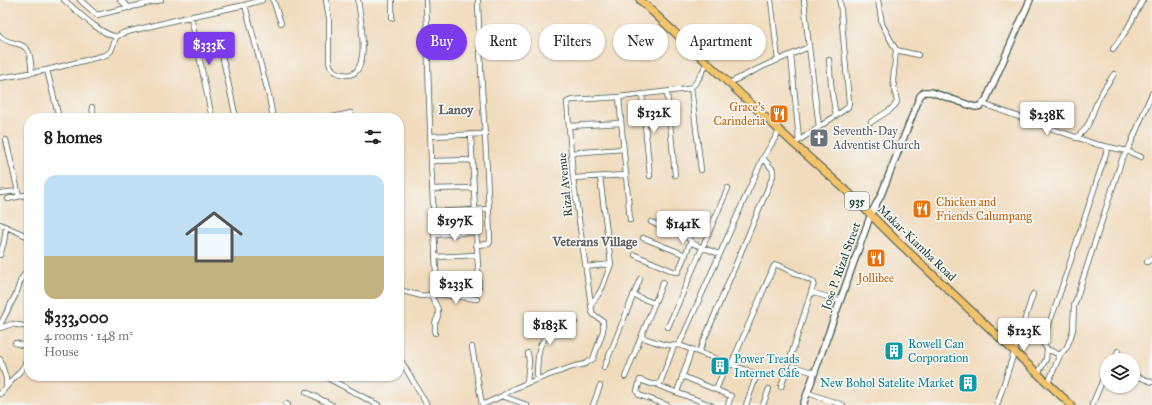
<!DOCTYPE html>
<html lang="en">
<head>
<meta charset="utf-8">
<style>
	:root { --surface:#fff; --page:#f2f2f2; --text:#222; --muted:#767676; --line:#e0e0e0; --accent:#7c3aed }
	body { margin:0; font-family:"IM FELL Great Primer",serif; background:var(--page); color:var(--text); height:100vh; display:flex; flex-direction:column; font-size:15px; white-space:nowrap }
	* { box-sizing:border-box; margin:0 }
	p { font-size:13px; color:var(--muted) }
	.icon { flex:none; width:22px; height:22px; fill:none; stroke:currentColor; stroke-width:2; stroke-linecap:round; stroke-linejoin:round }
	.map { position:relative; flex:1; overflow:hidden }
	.sheet { position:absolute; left:24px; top:113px; width:380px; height:268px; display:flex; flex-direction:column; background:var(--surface); border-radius:16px; box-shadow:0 1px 3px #0004 }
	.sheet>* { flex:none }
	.guide { position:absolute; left:416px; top:24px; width:380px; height:36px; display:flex; gap:8px }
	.tools { position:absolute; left:1100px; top:353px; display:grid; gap:8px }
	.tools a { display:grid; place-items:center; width:40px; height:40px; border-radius:50%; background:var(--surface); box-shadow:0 1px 3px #0004; font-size:20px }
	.price { position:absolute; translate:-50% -34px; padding:0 9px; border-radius:4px; background:#fff; color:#222; font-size:13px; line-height:26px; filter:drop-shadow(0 1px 2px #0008) }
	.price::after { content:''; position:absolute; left:50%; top:24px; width:12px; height:9px; margin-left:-6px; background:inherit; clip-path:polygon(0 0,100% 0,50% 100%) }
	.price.on { background:var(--accent); color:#fff }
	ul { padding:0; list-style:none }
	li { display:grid; align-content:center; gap:8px; height:212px; padding:0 20px }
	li+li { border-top:1px solid var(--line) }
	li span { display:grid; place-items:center; height:124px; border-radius:12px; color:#555 }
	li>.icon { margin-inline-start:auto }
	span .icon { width:72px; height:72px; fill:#fffc; stroke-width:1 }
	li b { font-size:17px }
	h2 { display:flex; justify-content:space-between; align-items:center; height:48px; padding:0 20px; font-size:17px }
	.chip { padding:0 14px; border-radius:18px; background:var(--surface); box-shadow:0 1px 3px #0004; font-size:14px; line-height:36px }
	.chip.on { background:var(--accent); color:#fff }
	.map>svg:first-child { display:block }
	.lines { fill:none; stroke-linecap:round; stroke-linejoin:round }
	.minor-casing { stroke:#3e5549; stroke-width:6 }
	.tertiary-casing { stroke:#3e5549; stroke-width:8 }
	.primary-casing { stroke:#3e5549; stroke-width:9 }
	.minor { stroke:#fff; stroke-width:4.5 }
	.tertiary { stroke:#fff; stroke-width:5.5 }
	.primary { stroke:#f3c26a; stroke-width:7 }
	.labels { text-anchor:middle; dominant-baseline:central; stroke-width:3.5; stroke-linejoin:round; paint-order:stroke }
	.shield { fill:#f6f6f2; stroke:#60746d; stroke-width:1 }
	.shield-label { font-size:11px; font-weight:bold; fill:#1f3d34 }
	.food-label { font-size:12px; fill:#c56008; stroke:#f6f6f2; text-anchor:end }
	.worship-label { font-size:12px; fill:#5b616d; stroke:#f6f6f2; text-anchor:start }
	.street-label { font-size:12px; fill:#1f3d34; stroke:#f6f6f2 }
	.culture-label { font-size:12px; fill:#0d838f; stroke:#f6f6f2; text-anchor:start }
	.neighbourhood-label { font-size:13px; font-weight:bold; fill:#616064; stroke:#f6f6f2 }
</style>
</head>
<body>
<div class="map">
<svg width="1152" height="405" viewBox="0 0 1152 405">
	<rect width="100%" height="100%" fill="#f6f6f2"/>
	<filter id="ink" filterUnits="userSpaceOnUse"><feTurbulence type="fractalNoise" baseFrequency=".025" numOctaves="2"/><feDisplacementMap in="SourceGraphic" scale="8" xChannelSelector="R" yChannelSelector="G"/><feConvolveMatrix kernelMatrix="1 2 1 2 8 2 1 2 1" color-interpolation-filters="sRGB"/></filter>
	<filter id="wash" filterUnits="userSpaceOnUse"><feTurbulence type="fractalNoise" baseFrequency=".012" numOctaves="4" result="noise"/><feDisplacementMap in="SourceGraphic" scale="16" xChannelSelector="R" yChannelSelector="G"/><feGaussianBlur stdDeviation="0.9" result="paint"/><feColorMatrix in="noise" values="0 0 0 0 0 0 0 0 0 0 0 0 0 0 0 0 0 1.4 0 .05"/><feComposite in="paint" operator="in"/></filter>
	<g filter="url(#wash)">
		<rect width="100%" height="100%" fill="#f1dbbd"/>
	</g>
	<g filter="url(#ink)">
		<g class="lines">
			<g class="minor-casing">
				<path id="minor" d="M64 0C80 13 96 31 116 37
					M80 0 97 15 161 0
					M120 0 130 8
					M273 0 281 23
					M326 0 329 18V62C331 70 335 73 342 74 374 83 360 16 358 0
					M392 0V18
					M426 0 431 161 437 294
					M771 0 778 60
					M245 5 269 96 273 118
					M191 17 212 118
					M0 36C8 46 24 40 29 53 31 59 31 67 32 73
					M809 47 819 127
					M1113 49 1126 31 1143 0
					M896 50 918 55
					M791 55 799 140
					M223 59 236 118
					M829 60 832 93 836 116
					M47 70 59 118
					M0 78 47 70 106 55 111 51 116 37 123 33 184 18 245 5 262 0
					M729 83 764 66 809 47 804 0
					M691 87 701 170
					M667 92 675 175
					M642 94 650 176
					M619 97 630 220
					M983 104 1095 144 1127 151 1122 159 1074 306 1073 330 1070 339 1067 347 1060 355 1048 383
					M92 107 94 118
					M328 118 351 113
					M871 122 890 110 895 105 897 102 893 81 896 50 882 24 878 0
					M569 126 621 123
					M471 134 479 286
					M430 136 486 134
					M1076 138C1093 124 1090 116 1099 98 1103 89 1109 82 1114 74
					M6 140 19 196
					M794 144 844 110 848 107 849 103 840 0
					M571 153 623 149
					M1141 157 1127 151 1131 143 1152 93
					M431 161 472 160
					M573 178 626 175
					M432 189 473 188
					M0 193 18 191
					M8 199 29 194
					M433 212 489 209
					M651 222 688 238 694 244 719 254
					M0 224 29 237
					M434 235 476 232
					M643 238 686 255
					M476 245 489 244 490 241C488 161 480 81 478 0
					M0 255 4 242 6 227
					M635 255 675 272H678L691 241
					M435 257 477 255
					M1147 262 1152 259
					M586 267 611 264
					M436 279 478 277
					M399 290 422 296 437 294 477 299
					M811 292 840 301
					M431 295 437 307 438 310V316L435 323V333
					M633 295 654 303
					M591 304 598 295 602 288 611 264 600 177
					M0 325 16 294 21 279 29 268
					M668 327 728 188
					M0 328 12 324 29 327
					M641 337C653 341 666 347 679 345L757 374 746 405
					M15 343 29 347
					M679 345 763 158 780 130
					M674 346 659 386 711 405
					M472 347 482 405
					M699 352 773 176V170L763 158
					M1060 355 1047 349 1043 343 1044 337 1056 305 1108 147
					M399 357 427 405
					M0 359 6 378V387
					M1115 360 1118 351
					M731 365 774 266 775 265H778L812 281 814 283 781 387
					M793 366 815 373
					M604 368 640 279
					M1038 374 1046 359 1047 349
					M1133 375 1152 382
					M324 376 378 405
					M682 376 731 396 728 405
					M625 377 663 282
					M537 379C537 369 537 357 540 347 544 333 564 327 575 322
					M527 383 529 361 528 353
					M660 384H651L640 380 637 391 639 395 667 405
					M716 390 727 363
					M306 392 332 405
					M677 392 692 349
					M808 393 843 405
					M0 394 22 369 29 357
					M502 396 527 405
					M286 404 288 405
					M482 405 502 396 513 389 527 383 572 367 585 364 593 359 603 331V321L594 315 592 312 573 178 567 102 572 100 619 97 688 89C697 85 702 72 707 63
					M593 405 600 386
					M763 405 769 389
					M997 405 1033 294
					M1092 405 1107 370"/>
			</g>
			<g class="tertiary-casing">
				<path id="tertiary" d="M803 405 871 214 881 195 920 96 924 92H931L975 107 981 106 986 100 1030 0"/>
			</g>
			<g class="primary-casing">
				<path id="primary" d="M640 0 794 144 850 194 899 243 1071 405"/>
			</g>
			<use href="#minor" class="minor"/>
			<use href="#tertiary" class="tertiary"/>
			<use href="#primary" class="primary"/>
		</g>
	</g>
	<defs>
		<g id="restaurant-square" transform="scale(1)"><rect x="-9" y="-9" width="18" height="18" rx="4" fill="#e8710a" stroke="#f6f6f2"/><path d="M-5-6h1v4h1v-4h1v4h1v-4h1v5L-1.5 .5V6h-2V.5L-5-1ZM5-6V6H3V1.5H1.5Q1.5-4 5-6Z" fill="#fff"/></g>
		<g id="church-square" transform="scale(1)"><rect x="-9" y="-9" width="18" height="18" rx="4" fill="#6b7280" stroke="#f6f6f2"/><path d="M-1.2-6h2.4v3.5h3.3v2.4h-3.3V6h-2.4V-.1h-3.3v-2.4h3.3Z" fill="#fff"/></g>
		<g id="building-square" transform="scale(1)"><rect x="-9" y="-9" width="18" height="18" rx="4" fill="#0f9aa8" stroke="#f6f6f2"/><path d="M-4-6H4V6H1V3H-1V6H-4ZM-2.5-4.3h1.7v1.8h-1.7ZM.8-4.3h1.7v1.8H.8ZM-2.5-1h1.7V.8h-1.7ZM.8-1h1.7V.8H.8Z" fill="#fff"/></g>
	</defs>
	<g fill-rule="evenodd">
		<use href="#restaurant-square" x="779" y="114"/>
		<use href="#church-square" x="819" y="138"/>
		<use href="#restaurant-square" x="922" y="209"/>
		<use href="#restaurant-square" x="876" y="258"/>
		<use href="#building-square" x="894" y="351"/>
		<use href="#building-square" x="720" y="366"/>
		<use href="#building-square" x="968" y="383"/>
	</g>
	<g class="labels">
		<rect class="shield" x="845" y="192" width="24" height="18" rx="3"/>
		<g class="shield-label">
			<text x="857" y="201">935</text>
		</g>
		<g class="food-label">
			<text x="765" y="107">Grace's<tspan x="765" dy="14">Carinderia</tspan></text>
			<text x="936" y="202" text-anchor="start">Chicken and<tspan x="936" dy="14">Friends Calumpang</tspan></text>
			<text x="876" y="278" text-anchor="middle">Jollibee</text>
		</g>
		<g class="worship-label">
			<text x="833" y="131">Seventh-Day<tspan x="833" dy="14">Adventist Church</tspan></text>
		</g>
		<g class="street-label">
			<text transform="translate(565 185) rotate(-96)">Rizal Avenue</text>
			<text transform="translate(917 243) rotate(44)">Makar-Kiamba Road</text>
			<text transform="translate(841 266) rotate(-70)">Jose P. Rizal Street</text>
		</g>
		<g class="culture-label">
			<text x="908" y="344">Rowell Can<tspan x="908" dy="14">Corporation</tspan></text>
			<text x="734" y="359">Power Treads<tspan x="734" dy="14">Internet Cafe</tspan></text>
			<text x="954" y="383" text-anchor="end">New Bohol Satelite Market</text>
		</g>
		<g class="neighbourhood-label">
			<text x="456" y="110">Lanoy</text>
			<text x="595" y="242">Veterans Village</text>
		</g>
	</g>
</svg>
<div class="tools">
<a><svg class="icon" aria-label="layers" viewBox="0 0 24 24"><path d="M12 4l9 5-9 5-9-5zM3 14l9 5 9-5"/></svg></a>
</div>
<b class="price on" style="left:209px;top:66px">$333K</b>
<b class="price" style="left:654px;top:134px">$132K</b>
<b class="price" style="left:1047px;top:136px">$238K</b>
<b class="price" style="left:455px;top:242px">$197K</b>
<b class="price" style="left:683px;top:245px">$141K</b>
<b class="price" style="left:456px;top:305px">$233K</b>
<b class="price" style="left:550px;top:346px">$183K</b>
<b class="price" style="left:1024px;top:352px">$123K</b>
<div class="guide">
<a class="chip on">Buy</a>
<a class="chip">Rent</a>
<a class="chip">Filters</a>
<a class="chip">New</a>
<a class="chip">Apartment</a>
</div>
<section class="sheet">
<h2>8 homes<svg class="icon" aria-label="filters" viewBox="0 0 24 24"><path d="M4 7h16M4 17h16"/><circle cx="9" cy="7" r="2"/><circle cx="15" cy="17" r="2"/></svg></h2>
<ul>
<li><span style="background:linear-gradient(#bfe0f5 65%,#c2b280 0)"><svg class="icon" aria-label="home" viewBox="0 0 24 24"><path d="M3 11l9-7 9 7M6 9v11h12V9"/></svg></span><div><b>$333,000</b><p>4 rooms · 148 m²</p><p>House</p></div></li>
</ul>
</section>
</div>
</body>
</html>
